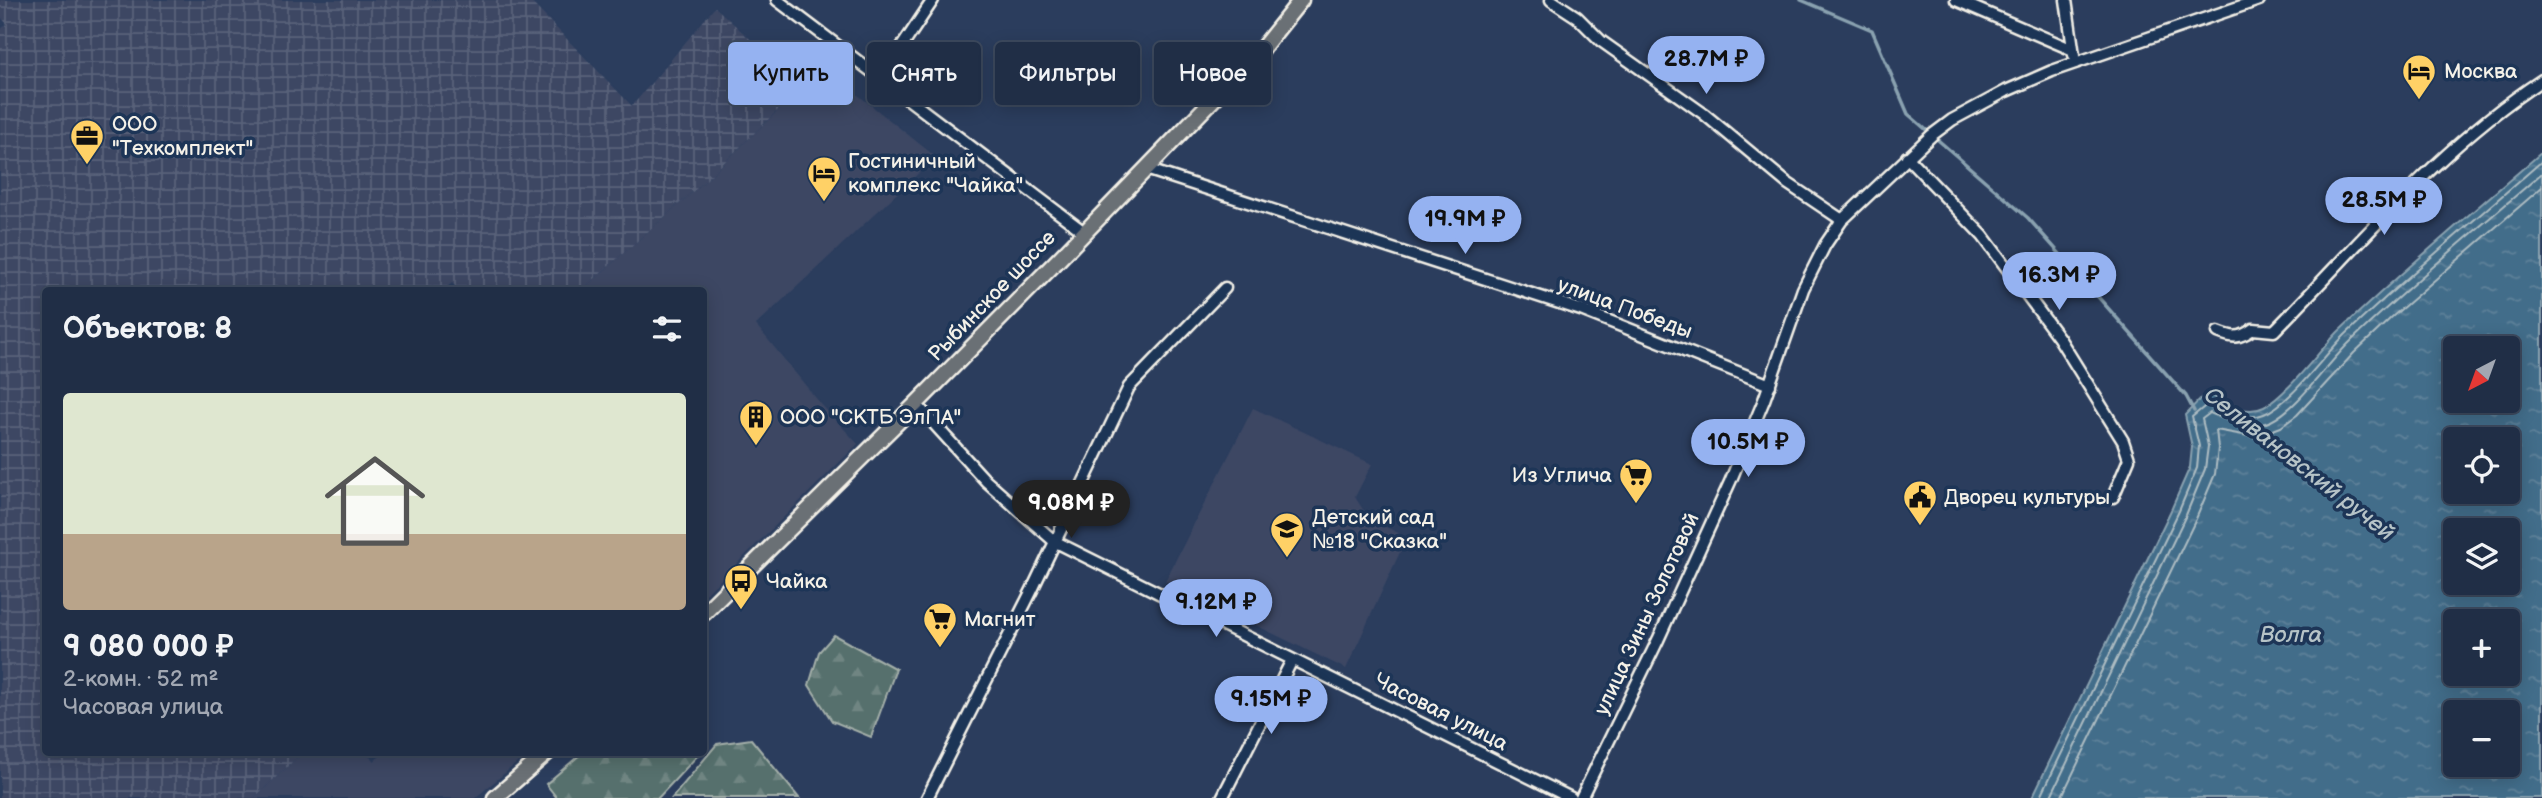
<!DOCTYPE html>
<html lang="ru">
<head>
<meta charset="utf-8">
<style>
	:root { --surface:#202e46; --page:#28364d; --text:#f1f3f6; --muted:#a2a8b3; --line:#3d4a5f; --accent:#95b2f1 }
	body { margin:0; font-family:"Balsamiq Sans",sans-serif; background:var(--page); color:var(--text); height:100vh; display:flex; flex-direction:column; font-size:26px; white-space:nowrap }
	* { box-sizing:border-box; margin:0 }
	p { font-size:23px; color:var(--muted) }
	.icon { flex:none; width:38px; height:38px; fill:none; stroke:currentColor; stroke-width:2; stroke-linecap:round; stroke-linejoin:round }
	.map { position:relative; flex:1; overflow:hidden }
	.side { position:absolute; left:42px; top:287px; width:665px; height:469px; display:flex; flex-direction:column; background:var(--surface); border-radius:7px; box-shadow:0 4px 18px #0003,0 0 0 2px var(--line) }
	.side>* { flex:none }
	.guide { position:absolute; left:728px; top:42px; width:665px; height:63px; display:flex; gap:14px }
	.needle { width:46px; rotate:221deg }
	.tools { position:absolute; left:2443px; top:336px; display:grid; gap:14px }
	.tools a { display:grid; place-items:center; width:77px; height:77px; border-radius:7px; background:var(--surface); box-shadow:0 4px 18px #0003,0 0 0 2px var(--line); font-size:35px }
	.price { position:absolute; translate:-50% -60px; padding:0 16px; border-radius:24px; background:var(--accent); color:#111; font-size:23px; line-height:46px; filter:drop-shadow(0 2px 4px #0008) }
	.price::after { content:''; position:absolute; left:50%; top:42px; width:21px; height:16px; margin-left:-10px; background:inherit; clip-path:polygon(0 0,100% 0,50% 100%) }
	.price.selected { background:#222; color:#fff }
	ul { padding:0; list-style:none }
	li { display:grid; align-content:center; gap:14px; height:371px; padding:0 21px }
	li span { display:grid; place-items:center; height:217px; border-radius:7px; color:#555 }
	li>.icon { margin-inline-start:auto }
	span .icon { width:126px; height:126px; fill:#fffc; stroke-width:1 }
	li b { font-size:30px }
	h2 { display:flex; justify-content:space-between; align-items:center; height:84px; padding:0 21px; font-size:30px }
	.pill { padding:0 24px; border-radius:7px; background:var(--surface); box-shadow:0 4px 18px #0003,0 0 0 2px var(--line); font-size:24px; line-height:63px }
	.pill.selected { background:var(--accent); color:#111 }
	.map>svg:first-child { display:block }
	.built { fill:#3c4764 }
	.industrial { fill:url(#industrial-grid) }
	.forest { fill:url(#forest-firs); stroke:#a5b0aa; stroke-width:2 }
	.water { fill:url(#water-ripples); stroke:#8aa2b0; stroke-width:2; fill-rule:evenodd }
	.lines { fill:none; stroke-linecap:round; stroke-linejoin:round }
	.shore { stroke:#adbcc2; stroke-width:2 }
	.stream { stroke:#8aa2b0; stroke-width:3.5 }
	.street-casing { stroke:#f4f1e8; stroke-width:15 }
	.primary-casing { stroke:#f4f1e8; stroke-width:19 }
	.street { stroke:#1d3557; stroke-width:10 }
	.primary { stroke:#6b6f75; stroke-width:14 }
	.labels { text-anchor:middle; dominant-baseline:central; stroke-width:7; stroke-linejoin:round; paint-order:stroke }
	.poi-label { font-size:21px; fill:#f4f1e8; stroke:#1d3557; text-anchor:start }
	.street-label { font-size:21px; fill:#f4f1e8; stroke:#1d3557 }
	.water-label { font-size:23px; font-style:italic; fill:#b6c3c7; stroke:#1d3557 }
</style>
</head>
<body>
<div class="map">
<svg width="2542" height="798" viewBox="0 0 2542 798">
	<defs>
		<pattern id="industrial-grid" width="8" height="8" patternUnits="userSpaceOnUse" patternTransform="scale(1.75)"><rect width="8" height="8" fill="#3c4764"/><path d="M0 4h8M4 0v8" fill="none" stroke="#59627a"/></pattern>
		<pattern id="forest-firs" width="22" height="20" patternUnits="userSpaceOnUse" patternTransform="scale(1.75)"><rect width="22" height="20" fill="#56706d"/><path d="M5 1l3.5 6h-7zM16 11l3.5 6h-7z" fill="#6f8582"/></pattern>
		<pattern id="water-ripples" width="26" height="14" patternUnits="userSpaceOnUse" patternTransform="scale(1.75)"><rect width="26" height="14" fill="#436d8a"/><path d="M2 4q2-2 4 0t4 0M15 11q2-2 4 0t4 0" fill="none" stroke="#5f829a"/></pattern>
	</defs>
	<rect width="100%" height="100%" fill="#2b3d5d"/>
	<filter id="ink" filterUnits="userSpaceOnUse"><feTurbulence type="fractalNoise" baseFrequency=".0143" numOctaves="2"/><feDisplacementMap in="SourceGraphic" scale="14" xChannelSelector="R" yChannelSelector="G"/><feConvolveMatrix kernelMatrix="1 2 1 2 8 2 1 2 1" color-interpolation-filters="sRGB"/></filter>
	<g filter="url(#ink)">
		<path class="built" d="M823 67 936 157 756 325 820 403 858 444 704 596V290H582L705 181Z
			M1253 408 1372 464 1355 497 1369 519 1407 537 1346 669 1165 581Z
			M302 753H366L374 761 384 753H529L475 798H254Z"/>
		<path class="industrial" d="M0 0H529L632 106 715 7 782 68 788 63 807 82 705 181 582 290H459L452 283 444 290H46V752L302 753 254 798H0V30L7 24 0 16Z"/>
		<path class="forest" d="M834 635 896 669 871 737 832 721 809 685 819 652Z
			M751 739 799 798H672L717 744Z
			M582 753V752L700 753 658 798H557L546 784Z"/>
		<path class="water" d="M2542 152V798H2032L2172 508 2190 467 2192 447 2185 415 2201 398 2210 395C2226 403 2246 416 2264 407 2287 395 2319 351 2339 331 2404 269 2474 211 2542 152ZM2455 348H2508V401H2455ZM2455 439H2508V492H2455ZM2455 530H2508V583H2455ZM2455 621H2508V674H2455ZM2455 712H2508V765H2455Z"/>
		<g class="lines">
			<path class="shore" d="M2040 798 2179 511 2197 468 2199 446 2192 417 2209 403C2228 410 2244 422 2264 414 2290 404 2323 356 2345 335 2408 275 2476 219 2542 161
				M2050 798 2186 515 2205 469 2208 446 2202 419 2210 413C2230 422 2249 431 2271 421 2298 408 2327 364 2350 342 2411 283 2478 229 2542 173
				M2061 798 2196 519 2215 474 2218 448 2216 430 2254 437 2281 427 2297 415 2354 353 2392 317 2542 187"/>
			<path class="stream" d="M1801 0 1872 30 1908 114 2028 218 2186 396 2194 411"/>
			<g class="street-casing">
				<path id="street" d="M777 0 1084 232
					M1551 0 1577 17 1601 41 1704 114 1787 183 1842 220
					M1956 0 2073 50
					M2066 0 2074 55
					M881 78 933 0
					M1907 157 1983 236 2059 338 2123 441 2129 459 2113 497
					M1146 169 1581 310 1770 385
					M2218 332C2233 338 2239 339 2253 329L2274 331C2360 244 2438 148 2542 80
					M916 404 986 481 1054 541 1571 798
					M927 798 1032 590 1129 387 1225 288
					M1222 798 1292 660
					M1581 798 1658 640 1730 482 1764 400 1803 289 1825 245 1842 220 1932 135 1952 120 2006 91 2052 71 2259 0"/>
			</g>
			<g class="primary-casing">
				<path id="primary" d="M704 613 916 404 1059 259 1261 50 1301 0
					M495 798 548 752"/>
			</g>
			<use href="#street" class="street"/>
			<use href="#primary" class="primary"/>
		</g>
	</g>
	<defs>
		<g id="hotel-pin" transform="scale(1.75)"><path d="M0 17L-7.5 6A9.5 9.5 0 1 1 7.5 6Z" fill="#ffd166" stroke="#1d3557"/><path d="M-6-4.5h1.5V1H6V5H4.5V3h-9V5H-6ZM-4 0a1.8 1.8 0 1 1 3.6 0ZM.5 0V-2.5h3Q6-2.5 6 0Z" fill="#111"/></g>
		<g id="office-pin" transform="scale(1.75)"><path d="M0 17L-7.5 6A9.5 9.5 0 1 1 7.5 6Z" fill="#ffd166" stroke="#1d3557"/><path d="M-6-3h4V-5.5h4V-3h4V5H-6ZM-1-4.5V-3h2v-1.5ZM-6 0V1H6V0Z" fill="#111"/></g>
		<g id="building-pin" transform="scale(1.75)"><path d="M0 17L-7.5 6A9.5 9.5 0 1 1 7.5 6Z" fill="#ffd166" stroke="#1d3557"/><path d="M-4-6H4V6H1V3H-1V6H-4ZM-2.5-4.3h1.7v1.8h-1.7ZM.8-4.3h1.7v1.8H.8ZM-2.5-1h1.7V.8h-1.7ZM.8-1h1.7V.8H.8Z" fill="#111"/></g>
		<g id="supermarket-pin" transform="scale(1.75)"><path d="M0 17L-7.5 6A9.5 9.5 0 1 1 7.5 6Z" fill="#ffd166" stroke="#1d3557"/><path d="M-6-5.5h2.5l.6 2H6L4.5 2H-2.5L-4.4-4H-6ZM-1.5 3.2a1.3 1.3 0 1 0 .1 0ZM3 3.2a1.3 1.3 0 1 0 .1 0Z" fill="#111"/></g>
		<g id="civic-pin" transform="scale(1.75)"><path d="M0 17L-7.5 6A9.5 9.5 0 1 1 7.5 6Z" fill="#ffd166" stroke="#1d3557"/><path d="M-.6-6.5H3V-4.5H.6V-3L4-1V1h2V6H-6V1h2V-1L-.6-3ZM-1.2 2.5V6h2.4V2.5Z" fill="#111"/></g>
		<g id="school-pin" transform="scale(1.75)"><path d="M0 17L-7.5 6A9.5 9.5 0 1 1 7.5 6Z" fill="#ffd166" stroke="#1d3557"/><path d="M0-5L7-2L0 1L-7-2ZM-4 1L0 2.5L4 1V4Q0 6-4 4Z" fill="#111"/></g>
		<g id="bus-pin" transform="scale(1.75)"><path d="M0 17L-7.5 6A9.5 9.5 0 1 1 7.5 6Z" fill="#ffd166" stroke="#1d3557"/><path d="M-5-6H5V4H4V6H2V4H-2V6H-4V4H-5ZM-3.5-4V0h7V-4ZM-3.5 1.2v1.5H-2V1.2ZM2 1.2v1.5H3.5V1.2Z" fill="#111"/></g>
	</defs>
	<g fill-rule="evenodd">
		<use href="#hotel-pin" x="2419" y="71"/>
		<use href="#office-pin" x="87" y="136"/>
		<use href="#hotel-pin" x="824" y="173"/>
		<use href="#building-pin" x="756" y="417"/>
		<use href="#supermarket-pin" x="1636" y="475"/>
		<use href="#civic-pin" x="1920" y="497"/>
		<use href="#school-pin" x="1287" y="529"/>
		<use href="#bus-pin" x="741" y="581"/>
		<use href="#supermarket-pin" x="940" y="619"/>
	</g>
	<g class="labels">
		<g class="poi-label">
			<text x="2444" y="71">Москва</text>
			<text x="112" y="124">ООО<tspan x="112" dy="24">"Техкомплект"</tspan></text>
			<text x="848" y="161">Гостиничный<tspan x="848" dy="24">комплекс "Чайка"</tspan></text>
			<text x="780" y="417">ООО "СКТБ ЭлПА"</text>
			<text x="1612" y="475" text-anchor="end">Из Углича</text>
			<text x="1944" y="497">Дворец культуры</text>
			<text x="1312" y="517">Детский сад<tspan x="1312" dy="24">№18 "Сказка"</tspan></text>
			<text x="766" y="581">Чайка</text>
			<text x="964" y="619">Магнит</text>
		</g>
		<g class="street-label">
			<text transform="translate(992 296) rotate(-46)">Рыбинское шоссе</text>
			<text transform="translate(1625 308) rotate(20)">улица Победы</text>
			<text transform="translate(1647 614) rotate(-65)">улица Зины Золотовой</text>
			<text transform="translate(1441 712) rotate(27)">Часовая улица</text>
		</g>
		<g class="water-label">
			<text transform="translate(2299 464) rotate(38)">Селивановский ручей</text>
			<text x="2291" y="635">Волга</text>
		</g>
	</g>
</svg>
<div class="tools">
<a><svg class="needle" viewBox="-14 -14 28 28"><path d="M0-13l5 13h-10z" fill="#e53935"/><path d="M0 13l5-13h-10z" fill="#a2a8b3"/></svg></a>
<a><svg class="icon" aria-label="locate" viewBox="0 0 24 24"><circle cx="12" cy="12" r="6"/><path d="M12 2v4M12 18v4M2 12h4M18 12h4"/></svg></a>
<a><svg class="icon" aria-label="layers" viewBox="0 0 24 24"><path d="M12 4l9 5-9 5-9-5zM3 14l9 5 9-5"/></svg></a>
<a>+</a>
<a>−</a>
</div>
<b class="price" style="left:1706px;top:96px">28.7M ₽</b>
<b class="price" style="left:2384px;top:237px">28.5M ₽</b>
<b class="price" style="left:1465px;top:256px">19.9M ₽</b>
<b class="price" style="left:2059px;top:312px">16.3M ₽</b>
<b class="price" style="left:1748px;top:479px">10.5M ₽</b>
<b class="price selected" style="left:1071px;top:540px">9.08M ₽</b>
<b class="price" style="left:1216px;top:639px">9.12M ₽</b>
<b class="price" style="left:1271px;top:736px">9.15M ₽</b>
<div class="guide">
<a class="pill selected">Купить</a>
<a class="pill">Снять</a>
<a class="pill">Фильтры</a>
<a class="pill">Новое</a>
</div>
<section class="side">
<h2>Объектов: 8<svg class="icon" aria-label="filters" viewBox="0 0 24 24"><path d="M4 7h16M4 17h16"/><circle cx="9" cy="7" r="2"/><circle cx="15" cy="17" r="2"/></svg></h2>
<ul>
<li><span style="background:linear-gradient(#dfe7d0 65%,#b9a48a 0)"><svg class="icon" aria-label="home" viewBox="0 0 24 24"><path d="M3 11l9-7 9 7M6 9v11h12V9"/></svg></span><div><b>9 080 000 ₽</b><p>2-комн. · 52 m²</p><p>Часовая улица</p></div></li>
</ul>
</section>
</div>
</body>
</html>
